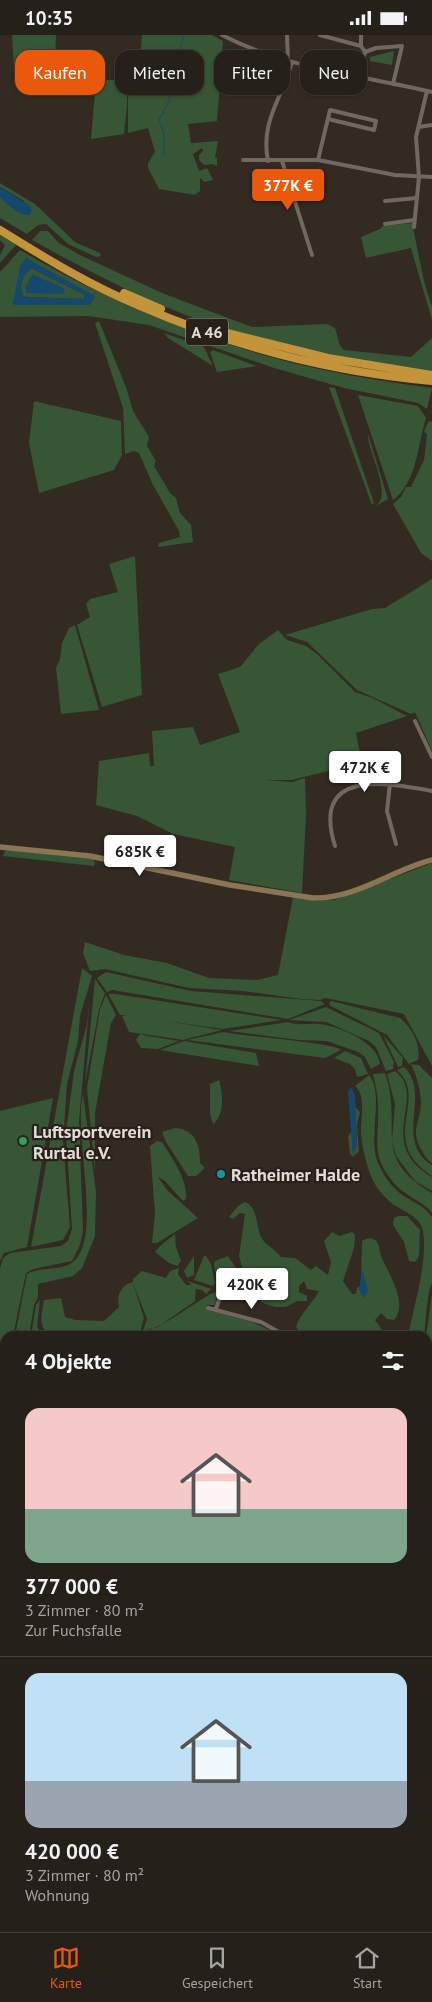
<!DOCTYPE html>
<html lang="de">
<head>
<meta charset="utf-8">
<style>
	:root { --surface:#26201a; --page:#322d27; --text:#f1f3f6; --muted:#a4a3a2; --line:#423e39; --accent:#ea580c }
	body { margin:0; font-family:"PT Sans",sans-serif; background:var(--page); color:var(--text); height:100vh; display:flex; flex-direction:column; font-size:19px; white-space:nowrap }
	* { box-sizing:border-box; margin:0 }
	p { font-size:16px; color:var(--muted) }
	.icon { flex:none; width:28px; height:28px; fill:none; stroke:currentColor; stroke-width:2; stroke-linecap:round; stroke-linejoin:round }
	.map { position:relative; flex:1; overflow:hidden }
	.panel { position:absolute; left:0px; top:1296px; width:432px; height:601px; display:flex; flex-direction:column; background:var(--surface); border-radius:15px 15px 0 0; box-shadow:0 1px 4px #0004,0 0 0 1px var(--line) }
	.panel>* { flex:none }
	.banner { position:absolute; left:15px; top:15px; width:402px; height:45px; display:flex; gap:10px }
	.price { position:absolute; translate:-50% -42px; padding:0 11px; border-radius:5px; background:#fff; color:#222; font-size:16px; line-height:32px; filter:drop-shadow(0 1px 2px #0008) }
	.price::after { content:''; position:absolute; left:50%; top:30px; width:15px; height:11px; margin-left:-8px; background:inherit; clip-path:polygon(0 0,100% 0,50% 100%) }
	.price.on { background:var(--accent); color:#fff }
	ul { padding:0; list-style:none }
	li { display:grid; align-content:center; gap:10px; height:265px; padding:0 25px }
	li+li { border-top:1px solid var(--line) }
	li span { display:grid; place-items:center; height:155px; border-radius:15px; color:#555 }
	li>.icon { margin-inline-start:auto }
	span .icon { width:90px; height:90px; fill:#fffc; stroke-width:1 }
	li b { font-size:21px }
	h2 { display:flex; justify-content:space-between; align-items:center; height:60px; padding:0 25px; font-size:21px }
	.chip { padding:0 18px; border-radius:15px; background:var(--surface); box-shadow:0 1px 4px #0004,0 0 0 1px var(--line); font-size:18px; line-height:45px }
	.chip.on { background:var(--accent); color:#fff }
	.status { display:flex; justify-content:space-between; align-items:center; height:35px; padding:0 25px; background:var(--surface); direction:ltr }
	.status svg { height:14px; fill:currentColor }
	.menu { display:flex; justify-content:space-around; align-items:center; height:70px; border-top:1px solid var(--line); background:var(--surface); font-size:14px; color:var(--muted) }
	.menu a { display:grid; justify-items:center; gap:2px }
	.menu .on { color:var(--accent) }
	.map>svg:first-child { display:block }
	.green { fill:#365635; fill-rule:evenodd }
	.water { fill:#15486d; fill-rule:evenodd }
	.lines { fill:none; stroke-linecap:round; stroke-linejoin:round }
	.stream { stroke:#15486d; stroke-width:1 }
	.minor { stroke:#71685f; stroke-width:4 }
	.tertiary { stroke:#71685f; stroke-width:5 }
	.secondary { stroke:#8a7554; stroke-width:5.5 }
	.motorway { stroke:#c4943b; stroke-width:8 }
	.leisure-dot { fill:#2e9e5b; stroke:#292119; stroke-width:2 }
	.culture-dot { fill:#0f9aa8; stroke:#292119; stroke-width:2 }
	.labels { text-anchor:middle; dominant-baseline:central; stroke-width:4.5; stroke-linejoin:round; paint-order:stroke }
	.shield { fill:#292119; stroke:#aaa49e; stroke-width:1 }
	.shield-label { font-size:16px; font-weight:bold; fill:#e2dcd7 }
	.poi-label { font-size:18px; font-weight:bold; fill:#e2dcd7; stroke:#292119; text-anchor:start }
</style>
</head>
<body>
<div class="status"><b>10:35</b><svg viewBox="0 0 49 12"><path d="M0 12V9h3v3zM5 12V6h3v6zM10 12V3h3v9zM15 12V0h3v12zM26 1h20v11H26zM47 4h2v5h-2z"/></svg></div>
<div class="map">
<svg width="432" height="1897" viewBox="0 0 432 1897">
	<rect width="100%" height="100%" fill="#332a22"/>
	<path class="green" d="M12 0H56L55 25H81L84 55 15 52Z
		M142 0H212L223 6 217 86 188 89 191 108 218 106 215 123H217V131L212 129 204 130 199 125V120L203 116 202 113 193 119 199 136 207 133 213 145 204 147 200 143V156L195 160 159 154 148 133V128L155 117 148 93 128 98V44L138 46Z
		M394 16 392 30 370 26V22Z
		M96 45H127V71L124 99 91 104Z
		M0 148 35 169 75 207 100 218 101 221 96 222 68 209 46 189 38 190 27 199 0 183V162L17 176 24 166 0 152Z
		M412 188 424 246 432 272V285L411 213 366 223 361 202 380 194 383 191Z
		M40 196H48L59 208 80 220 162 258 252 292 327 289 335 293 340 311 344 315 411 322 432 303V339C369 330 307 318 246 300 171 279 100 243 32 205Z
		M0 200 16 210 0 228V220L5 210 0 205Z
		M20 215C97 260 175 293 260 319 316 336 375 345 432 353L427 374 418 368 344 353 274 333 149 290 88 281 0 282V237ZM26 223 94 263 89 270 13 268Z
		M31 233 85 260 84 264 26 262 22 260C19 250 23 239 31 233Z
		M99 286 126 352 133 376 149 402 147 411 156 426 154 431 170 458 176 463 180 478 191 490 193 507 158 512 159 508 180 502 179 496 152 448 139 418 134 416 125 419 123 373 95 288Z
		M164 298 204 312 213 331 168 303Z
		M213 315 257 331 217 337 210 317Z
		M329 352 335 353 374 468 372 470Z
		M358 360 418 371 426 383C418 408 417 448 393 465Z
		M34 366 121 386 122 420 114 435 39 458 29 408Z
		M432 386V526L421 518 393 469 401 462 406 452H411L424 425 427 399 424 397 428 387Z
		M368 399 388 464 376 471C393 457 367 417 368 399Z
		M135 521 142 660 102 672 77 590 90 582 86 569 90 564 118 557 109 529Z
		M432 544V716L415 677 411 679 357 655 307 607 285 600 372 574 385 573Z
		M75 590 99 675 61 679 56 633 60 624 62 608 69 593Z
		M278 595 287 605 306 611 317 619 355 657 373 663 407 681 356 698 361 724 379 720V723L292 745H266L292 747 305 743 306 781 302 858 229 845 235 812 173 799 137 781 96 770 99 726 149 718 150 731H154L152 696 193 692 200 710 240 697 218 639 240 632 259 609Z
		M8 815 93 824 95 828 94 831 3 821 5 816Z
		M432 828V1031L404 979 326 963 320 965 301 964 243 956 189 953 105 934 90 936 83 918 85 907 124 920 167 928 209 943 257 945 278 940 293 862 317 866 334 865Z
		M82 933 92 941 80 981 78 1006 67 1049 63 1107 70 1192 63 1205 31 1212Z
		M106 937 191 956 321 966 325 969 288 984 112 955 107 957 97 943Z
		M95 944 105 958 99 975 85 1048Z
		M108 959H116L282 985 223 994 166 986 222 995 183 1005 129 997 122 981 127 980H120Z
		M106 960 116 980 111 988 95 1078V1137L87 1053 100 974Z
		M90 962 79 1086 83 1196 80 1210 72 1226 33 1234 26 1238 13 1301H5V1510L0 1514V1233L3 1223 10 1218 61 1211 68 1206 72 1194 66 1097 74 1036 87 989Z
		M331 966 400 983C412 993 421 1009 418 1025L409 1029 387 1000 331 971 329 968Z
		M326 972 379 998 394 1027 393 1034 386 1036 376 1012 369 1006 326 987 289 985Z
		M288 987C297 991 309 988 319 989 339 991 378 1007 380 1029L371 1034 365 1022 358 1017 327 1006 299 1005 229 996Z
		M224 997C242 1001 335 1008 341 1015L325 1023 187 1005Z
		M140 999 143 1000 179 1006 158 1014 141 1013 136 1005Z
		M383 1000 403 1023 402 1031 398 1032Z
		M184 1006 256 1018 259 1031 160 1015Z
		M345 1016 361 1023 368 1039 357 1042 355 1034 350 1029 334 1023Z
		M411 1029 419 1030 432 1043V1128C427 1125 425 1121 422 1116 409 1095 421 1087 421 1067 420 1053 417 1042 411 1029Z
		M404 1032C432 1058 393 1106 432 1130V1141C376 1105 430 1065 397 1035Z
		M395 1036C429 1062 373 1107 432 1142V1156L415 1146 396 1121 392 1106 395 1069 387 1039Z
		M385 1038C404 1092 369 1122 432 1158V1178C422 1165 404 1161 393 1147 369 1118 380 1101 378 1070 378 1059 375 1049 373 1039Z
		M369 1040C385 1061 367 1101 378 1128 383 1139 391 1152 401 1159 412 1167 424 1170 432 1182V1248C427 1256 426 1289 424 1301H408C414 1270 428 1227 423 1196 420 1180 401 1176 390 1167 380 1158 373 1148 369 1136 365 1124 362 1111 361 1099 360 1085 367 1061 355 1051Z
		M219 1045C223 1058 225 1080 213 1089L210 1079V1049Z
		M83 1059 96 1157 95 1201 82 1233 73 1241 38 1249V1262L34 1270 29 1301H15L27 1239C41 1231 64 1237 75 1225 102 1198 73 1100 83 1059Z
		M53 1063 27 1212 4 1218 0 1226V1076Z
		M355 1072 360 1077 357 1089 359 1116 353 1122 350 1119 348 1101 352 1096 353 1119 357 1109Z
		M175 1093C196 1095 200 1110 200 1128L205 1133 196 1141H188L166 1107 162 1097Z
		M157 1106 162 1107C172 1124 188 1144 186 1164L183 1166 165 1146 158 1142 167 1155 198 1183 157 1208H152L155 1179 150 1111Z
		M245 1167C258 1172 256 1191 261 1202 265 1210 275 1214 281 1222L295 1223 311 1235 316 1231 328 1240 331 1227 324 1206 332 1197 339 1201 352 1197 355 1200 354 1213 343 1246 352 1259H356L357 1253 361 1250 362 1206C365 1204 369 1202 373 1204 380 1206 379 1216 381 1221 388 1238 409 1268 394 1285L387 1284 381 1278 375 1285 386 1301H304L296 1292C299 1280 313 1268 319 1256L307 1254 304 1246 299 1251V1257L307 1261V1266H297L286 1272H275L263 1268 258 1263 242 1232 239 1221 245 1179 240 1178 233 1184 229 1182 238 1171Z
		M398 1181H407L420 1195 419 1221 415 1227 409 1226 404 1207 393 1190 394 1183Z
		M175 1199 176 1212 181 1226 177 1231 169 1228 155 1217 160 1211Z
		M194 1221V1240L187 1243 184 1236Z
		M204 1221H206L211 1229 215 1248 213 1251 194 1245Z
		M228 1221 252 1257 253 1261 226 1254 224 1261 221 1260 214 1231 215 1226Z
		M179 1233 178 1239 186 1250H191L188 1246 211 1254 206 1259 202 1255 196 1254 195 1266 158 1292 143 1296 147 1284 133 1248 144 1283 139 1301H51C37 1293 42 1278 44 1265L61 1263 65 1282 75 1285 104 1286 119 1272C116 1259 122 1250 133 1247V1244L142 1236 166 1243 170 1236Z
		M215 1257 217 1258 215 1270H207V1275L252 1287 283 1301H189L184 1296 183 1301H141L142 1297C168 1291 190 1269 215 1257Z
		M432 1259V1312L428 1314V1301H426Z
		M40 1265 37 1292 44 1301H31L36 1270Z
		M428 1327H432V1362L428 1360Z
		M428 1369 432 1370V1472H428Z
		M428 1586 432 1587V1628L428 1627Z
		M5 1727V1783L0 1794V1731Z
		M428 1744 432 1745V1897H379L380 1893 428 1892Z
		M193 1893H232L233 1896 207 1897Z"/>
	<path class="water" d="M0 152 30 171 32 176 29 180C19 181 7 169 0 162Z
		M26 223 95 261 89 270H14L13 268 20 231ZM31 233 85 260 84 264 26 262 22 260C19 250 23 239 31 233Z
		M32 239 63 253 65 255 63 259 27 258 25 254Z
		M352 1053 355 1060 357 1109 353 1120 348 1057 349 1054Z
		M362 1233 368 1256 364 1263 359 1255Z"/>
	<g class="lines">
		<path class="stream" d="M164 121V99L159 84C176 62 175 27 184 0
			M0 1491 5 1489
			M0 1512 5 1510"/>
		<path class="minor" d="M222 0C287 34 361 40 432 57
			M287 0 288 26
			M320 0 361 11 365 17
			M361 11V0
			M365 17 376 13 402 11 393 49
			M359 43 365 17
			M419 92 432 90
			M243 125H318L395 140 432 142
			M318 125 330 75 376 86 374 95 328 84
			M268 126C260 86 282 64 292 27
			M282 126 312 220
			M385 166 417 163
			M385 189 414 185
			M414 192 419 142 416 102 427 56
			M415 686 432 722
			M390 748 387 776 396 809
			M335 811C311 734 384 747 432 756
			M208 1273 261 1287 286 1301
			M216 1274 220 1262
			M428 1328H432"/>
		<path class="tertiary" d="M370 1897 372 1892"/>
		<path class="secondary" d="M0 812 90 821 230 850 313 863C356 864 392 835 432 825
			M428 1547H432
			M0 1561 5 1560"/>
		<path class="motorway" d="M0 195C45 223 91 251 140 271 232 311 332 337 432 346
			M124 258 161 274
			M219 296 328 323 432 340"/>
	</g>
	<circle class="leisure-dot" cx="23" cy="1106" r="5"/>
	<circle class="culture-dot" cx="221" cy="1139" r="5"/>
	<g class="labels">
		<rect class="shield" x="186" y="283.5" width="42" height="27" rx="4"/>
		<g class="shield-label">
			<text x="207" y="297">A 46</text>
		</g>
		<g class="poi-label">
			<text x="33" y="1096">Luftsportverein<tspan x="33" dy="21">Rurtal e.V.</tspan></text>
			<text x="231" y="1139">Ratheimer Halde</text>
		</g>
	</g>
</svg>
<b class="price on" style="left:288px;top:176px">377K €</b>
<b class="price" style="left:365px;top:758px">472K €</b>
<b class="price" style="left:140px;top:842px">685K €</b>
<b class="price" style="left:252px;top:1275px">420K €</b>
<div class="banner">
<a class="chip on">Kaufen</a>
<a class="chip">Mieten</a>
<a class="chip">Filter</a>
<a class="chip">Neu</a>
</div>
<section class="panel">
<h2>4 Objekte<svg class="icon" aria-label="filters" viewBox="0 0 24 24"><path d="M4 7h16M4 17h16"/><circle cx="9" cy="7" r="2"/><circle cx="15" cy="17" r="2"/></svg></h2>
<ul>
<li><span style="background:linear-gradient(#f6c9c9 65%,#7fa58c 0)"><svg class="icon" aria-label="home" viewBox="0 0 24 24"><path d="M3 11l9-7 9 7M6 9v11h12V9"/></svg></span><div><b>377 000 €</b><p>3 Zimmer · 80 m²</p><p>Zur Fuchsfalle</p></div></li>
<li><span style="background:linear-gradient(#bfe0f5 70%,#9aa5b1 0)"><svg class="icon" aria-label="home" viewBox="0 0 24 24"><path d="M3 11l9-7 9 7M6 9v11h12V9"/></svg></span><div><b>420 000 €</b><p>3 Zimmer · 80 m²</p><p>Wohnung</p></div></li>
</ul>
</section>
</div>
<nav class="menu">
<a class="on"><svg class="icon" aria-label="map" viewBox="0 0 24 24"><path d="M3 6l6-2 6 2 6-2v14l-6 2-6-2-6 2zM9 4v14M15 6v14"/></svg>Karte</a>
<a><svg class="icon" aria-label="saved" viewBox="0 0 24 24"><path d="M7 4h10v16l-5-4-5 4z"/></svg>Gespeichert</a>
<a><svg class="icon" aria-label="home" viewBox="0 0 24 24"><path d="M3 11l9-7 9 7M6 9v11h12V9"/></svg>Start</a>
</nav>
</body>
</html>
